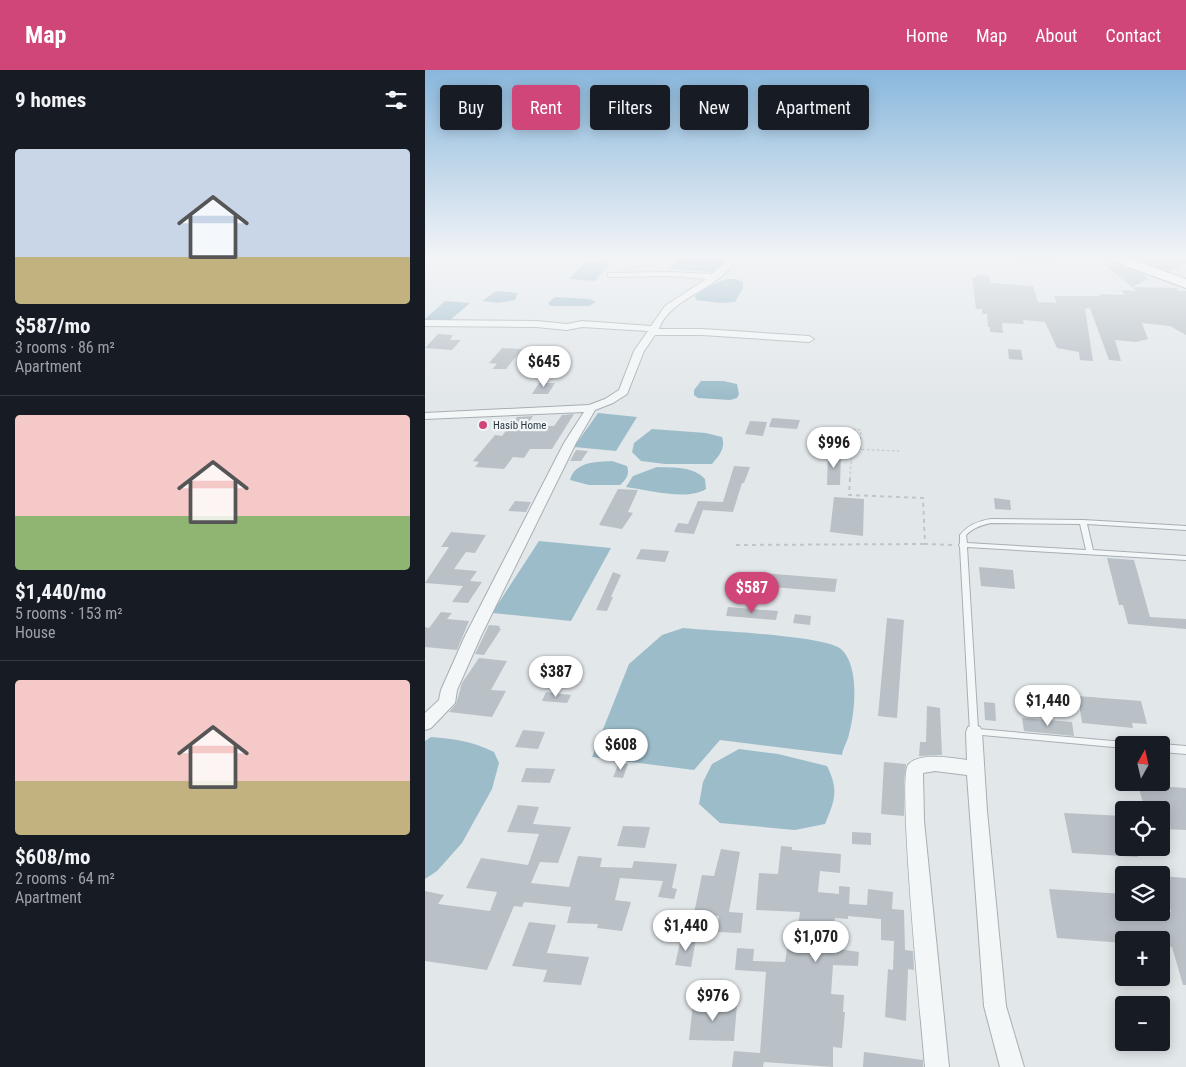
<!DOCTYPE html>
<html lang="en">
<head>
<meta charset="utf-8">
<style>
	:root { --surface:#171b24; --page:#242831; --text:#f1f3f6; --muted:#9ea1a6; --line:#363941; --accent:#d04678 }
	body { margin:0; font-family:"Roboto Condensed",sans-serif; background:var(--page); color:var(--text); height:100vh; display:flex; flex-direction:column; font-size:19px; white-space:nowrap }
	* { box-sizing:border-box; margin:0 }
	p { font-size:16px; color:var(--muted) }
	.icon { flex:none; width:28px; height:28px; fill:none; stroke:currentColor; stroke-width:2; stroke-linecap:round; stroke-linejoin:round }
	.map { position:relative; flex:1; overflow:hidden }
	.details { display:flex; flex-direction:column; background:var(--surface); width:425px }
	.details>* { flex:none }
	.banner { position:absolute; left:15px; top:15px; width:475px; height:45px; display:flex; gap:10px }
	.needle { width:32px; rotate:8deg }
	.buttons { position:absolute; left:690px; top:666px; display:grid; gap:10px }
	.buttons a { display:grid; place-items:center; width:55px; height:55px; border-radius:5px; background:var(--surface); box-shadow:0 2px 12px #0003; font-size:25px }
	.price { position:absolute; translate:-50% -42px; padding:0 11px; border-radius:18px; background:#fff; color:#222; font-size:16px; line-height:32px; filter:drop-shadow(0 1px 2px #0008) }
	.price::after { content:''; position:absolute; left:50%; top:30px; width:15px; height:11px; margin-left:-8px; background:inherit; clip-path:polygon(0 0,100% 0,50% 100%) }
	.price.selected { background:var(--accent); color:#fff }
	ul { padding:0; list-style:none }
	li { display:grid; align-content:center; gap:10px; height:265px; padding:0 15px }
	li+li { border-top:1px solid var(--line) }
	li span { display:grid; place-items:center; height:155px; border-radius:5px; color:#555 }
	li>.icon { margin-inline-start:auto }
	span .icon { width:90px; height:90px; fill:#fffc; stroke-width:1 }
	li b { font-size:21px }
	h2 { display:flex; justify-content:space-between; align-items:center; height:60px; padding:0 15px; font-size:21px }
	.chip { padding:0 18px; border-radius:5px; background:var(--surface); box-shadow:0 2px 12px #0003; font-size:18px; line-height:45px }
	.chip.selected { background:var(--accent); color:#fff }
	header { display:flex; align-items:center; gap:30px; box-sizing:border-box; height:70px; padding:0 25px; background:var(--accent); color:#fff }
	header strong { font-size:24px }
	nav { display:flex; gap:28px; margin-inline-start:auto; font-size:18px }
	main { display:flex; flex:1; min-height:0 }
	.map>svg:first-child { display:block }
	.water { fill:#9cbcca }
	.building { fill:#b9c1c7 }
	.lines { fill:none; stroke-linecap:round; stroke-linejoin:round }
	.service-casing { stroke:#a7afb4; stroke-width:2 }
	.minor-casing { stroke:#a7afb4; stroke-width:2 }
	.trunk-casing { stroke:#8997a1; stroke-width:2 }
	.path-far1 { stroke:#bfc5c9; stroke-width:1; stroke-dasharray:2.5 2.5; stroke-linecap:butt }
	.path { stroke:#bfc5c9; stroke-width:2; stroke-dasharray:4 4; stroke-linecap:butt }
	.service { fill:#f4f7f8; fill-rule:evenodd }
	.minor { fill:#f4f7f8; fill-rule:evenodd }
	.trunk { fill:#fff; fill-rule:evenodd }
	.poi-dot { fill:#d04678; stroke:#f1f5f8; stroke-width:2 }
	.labels { text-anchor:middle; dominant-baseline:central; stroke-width:4.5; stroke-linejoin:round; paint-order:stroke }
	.far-poi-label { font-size:11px; fill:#293842; stroke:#f1f5f8; text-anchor:start }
</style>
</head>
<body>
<header>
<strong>Map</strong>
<nav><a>Home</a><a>Map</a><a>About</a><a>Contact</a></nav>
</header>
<main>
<section class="details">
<h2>9 homes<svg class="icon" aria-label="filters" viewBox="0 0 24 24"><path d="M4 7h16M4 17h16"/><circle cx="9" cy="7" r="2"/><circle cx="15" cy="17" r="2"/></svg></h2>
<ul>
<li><span style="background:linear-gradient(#c9d6e8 70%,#c2b280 0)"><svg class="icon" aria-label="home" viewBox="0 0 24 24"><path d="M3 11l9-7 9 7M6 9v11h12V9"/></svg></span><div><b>$587/mo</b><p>3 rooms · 86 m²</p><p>Apartment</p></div></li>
<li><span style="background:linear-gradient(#f6c9c9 65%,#8fb573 0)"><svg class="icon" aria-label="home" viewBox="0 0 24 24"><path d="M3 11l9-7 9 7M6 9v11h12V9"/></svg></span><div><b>$1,440/mo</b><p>5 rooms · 153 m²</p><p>House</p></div></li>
<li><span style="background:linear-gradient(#f6c9c9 65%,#c2b280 0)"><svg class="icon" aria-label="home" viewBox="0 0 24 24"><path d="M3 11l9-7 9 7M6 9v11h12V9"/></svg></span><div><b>$608/mo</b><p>2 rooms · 64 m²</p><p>Apartment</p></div></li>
</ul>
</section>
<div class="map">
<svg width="761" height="997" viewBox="0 0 761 997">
	<rect width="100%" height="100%" fill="#e2e7ea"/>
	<path class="water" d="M254 188H302L293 199 288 202 246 199 245 197Z
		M161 192 185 194 170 211 144 209Z
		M301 209H311L318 212V218L310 232 295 233 271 230 270 226C280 218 290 213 301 209Z
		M71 221 93 223 90 230 74 233 57 231Z
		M130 227 165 229 171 232 164 236H126L123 233Z
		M20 231 45 233 24 251 0 249Z
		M117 279 135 281 125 298 106 299 97 297C100 288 107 281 117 279Z
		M276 311H298L312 314 314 324 312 328 305 330 273 328 269 325V320Z
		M173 343 212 347 191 381 149 377Z
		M227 359 281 363 297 367C301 378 294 386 287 394H240L216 391 207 382 209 373Z
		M187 391 202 396C205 404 201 410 195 415H164L145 410C150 391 172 392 187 391Z
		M232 397C249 398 268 396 280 409L281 419C262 431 224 420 201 417L208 406Z
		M114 471 186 478 146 551 67 543Z
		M258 558C285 561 400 565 416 579 435 596 430 642 424 664 423 671 418 677 417 685L295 670 269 700 167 687 204 594 237 565Z
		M6 667C31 669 46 671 69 682L74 693 67 719 37 773 12 801 0 809V671Z
		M314 679 353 684 402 696C414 720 410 730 400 754L370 760 295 753 274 734 278 712 287 694Z"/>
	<path class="building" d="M711 188H761V193L744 201Z
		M678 194 692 195 716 203 723 209 707 217 752 218 754 221H761V265L745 256 717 253 723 269 711 272 690 270 696 291 684 290 665 238 660 239 668 291 655 290 654 282 632 278 620 252 598 250 599 254 577 253 578 263 565 262V257H563L562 244H557V239H551L547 207H551V205L564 206 565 213 608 216 613 232 632 233 629 226H675L674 224 699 225 697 220 712 221Z
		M13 264 28 265 25 270H36L27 280 0 278Z
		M77 278 97 279 81 299H67L72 294 64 293Z
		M583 279 596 280 598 290 584 289Z
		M114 313H130L123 324H107Z
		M149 344 127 379H105L99 388 88 387 79 399 50 397 54 392 48 391 70 365 77 366 92 347 108 346 102 355 129 356 137 345Z
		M347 348 375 350 372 359 344 357Z
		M325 351 342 352 338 366 320 364Z
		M151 380 163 381 156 391H145Z
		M403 383H416L415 415H402Z
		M309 396 325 397 319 413H317L308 442 278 440 269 464 249 462 253 453 263 454 273 431 298 432Z
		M193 419 213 420 203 442 208 443 197 459 174 455Z
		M409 427 439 429 438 466 405 462Z
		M569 428 585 430 586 440 570 439Z
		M90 431 106 432 101 442 83 441Z
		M26 462 61 465 50 483 41 482 29 499 52 501 45 511 57 512 43 533 27 532 38 516 0 513 24 477H16Z
		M216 479 244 481 240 492 211 489Z
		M682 488 709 490 725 547 761 549V559L703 554 698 535H694Z
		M554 497 588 500 590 519 556 516Z
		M188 502 196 505 186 527H188L182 541 171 540Z
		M323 502 412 509 410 522 320 515Z
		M303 537 353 541 351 550 301 546Z
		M16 542 27 543 22 549 44 551 32 580 0 577V557L4 558Z
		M370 544 386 546 385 555 368 553Z
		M462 548 479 550 472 648 453 646Z
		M64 555 75 556 74 558 76 559 59 585 50 584Z
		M54 588 82 591 66 620 81 621 67 647 24 642 31 634 37 613Z
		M121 622 146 625 142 633 117 631Z
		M653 626 716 631 722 654 707 653 708 658 657 653Z
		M559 632 570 633 571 651 560 650Z
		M502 636 515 638 517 685 494 686 495 672H501Z
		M597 648 647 652 649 666 599 661Z
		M98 660 120 662 113 679 90 677Z
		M459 692 481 694 479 711V746L456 744Z
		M194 693 203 694 198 708 188 707Z
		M101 698 130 699 125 713 96 712Z
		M713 715 761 718V760L736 759V740H720Z
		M93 735 114 737 108 754 146 757 133 793 115 792 106 813 144 817 153 786 177 788 175 797 207 798 209 791 252 794 247 818 252 819 249 829 233 827 238 811 195 808 190 830 206 832 197 861 172 858 173 854 142 853 146 837 99 832 97 837 89 836 62 900 0 891V821L19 825 13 834 65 841 72 822 41 818 56 788 103 795 114 764 82 762Z
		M639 743 699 746V778H710L713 787 647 783Z
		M198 756 225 757 220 778 192 776Z
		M427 762 446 763V775L427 774Z
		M356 776 367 777V780L416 784 415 803 395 801 393 822 414 824V816L425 817 424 834 442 835 443 819 468 822 467 839 479 840 480 880 488 881 489 900 483 899 481 951 460 947 463 899 468 900 469 871 456 870V849L423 846V849L410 848 406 878 434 882 433 896 408 895 406 924 419 925 418 942H420L417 978 408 977V997L339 992 338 997H307L309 981 335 983 341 902 310 900 312 878 329 879 328 891 360 892 362 879 370 880 375 842 331 840 334 803 353 804Z
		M296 779 315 782 304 842 318 843 316 863 292 862 294 846 269 843 277 805 289 806Z
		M736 806 761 808V915H758L747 877 736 876V870H699V873L632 868 624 819 699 824V842H746Z
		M104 852 131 855 122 883 164 887 156 915 118 912 122 900 87 896Z
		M256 868 271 869 266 897 250 895Z
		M268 933 312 934 309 971 264 970Z
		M439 982 498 990V997H438Z"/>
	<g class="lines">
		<g class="service-casing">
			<path id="service" d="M566 449 658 450 761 456V460L662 454 668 480 761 486V490L542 477 553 659 699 672 702 673 703 675H699V678L546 664 545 662 535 477 534 475 535 473V465C543 455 553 451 566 449ZM566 453 655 454 661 480 542 473 541 465C548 458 556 455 566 453Z
				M736 674 761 676V684L736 682V675H735Z"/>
		</g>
		<g class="minor-casing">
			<path id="minor" d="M302 188H310C300 218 245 226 234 259H277L384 266 389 269 384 272 277 265H230L219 281 202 324 188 333 170 340 151 373 56 566 32 620 30 633 6 658 0 660V643L14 630 16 620 40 566 139 373 159 342 0 349V343L164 335 180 329 194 320 209 281 223 261 157 257 142 260 111 257 0 256V250L111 251 142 254 157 251 226 256 240 236 281 209 245 206 186 207H183V203L245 202 287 204 300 193Z
				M591 188H635L632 190H594Z
				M549 655 555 657 557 662 562 741 581 936 599 997H575L559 936 542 705 510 701 498 703 499 751 524 997H500C497 961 472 709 483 695 493 682 527 688 542 690L541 662 543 657Z"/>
		</g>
		<g class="trunk-casing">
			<path id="trunk" d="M685 188H704L761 209V218L687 191Z"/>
		</g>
		<path class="path-far1" d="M413 359 436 360 435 380
			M425 409 427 379 475 381"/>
		<path class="path" d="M425 408 424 425 498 428 500 474 530 475
			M311 475 500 474"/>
		<use href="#service" class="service"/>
		<use href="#minor" class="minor"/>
		<use href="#trunk" class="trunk"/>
	</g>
	<linearGradient id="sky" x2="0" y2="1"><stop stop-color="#89b7dc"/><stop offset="0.57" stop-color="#f2f4f6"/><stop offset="1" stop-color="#f2f4f6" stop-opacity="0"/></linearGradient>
	<rect width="761" height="328" fill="url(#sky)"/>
	<circle class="poi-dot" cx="58" cy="355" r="5"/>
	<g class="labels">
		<g class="far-poi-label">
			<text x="68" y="355">Hasib Home</text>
		</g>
	</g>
</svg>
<div class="buttons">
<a><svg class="needle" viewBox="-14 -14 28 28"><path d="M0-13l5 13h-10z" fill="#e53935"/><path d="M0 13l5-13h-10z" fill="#9ea1a6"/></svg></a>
<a><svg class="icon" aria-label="locate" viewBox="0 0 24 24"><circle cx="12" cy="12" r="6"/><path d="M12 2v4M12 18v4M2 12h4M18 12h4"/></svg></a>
<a><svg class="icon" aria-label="layers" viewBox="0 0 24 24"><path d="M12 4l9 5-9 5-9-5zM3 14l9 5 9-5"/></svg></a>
<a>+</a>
<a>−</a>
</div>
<b class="price" style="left:119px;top:318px">$645</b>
<b class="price" style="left:409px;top:399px">$996</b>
<b class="price selected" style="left:327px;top:544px">$587</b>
<b class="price" style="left:131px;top:628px">$387</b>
<b class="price" style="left:623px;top:657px">$1,440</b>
<b class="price" style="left:196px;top:701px">$608</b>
<b class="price" style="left:261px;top:882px">$1,440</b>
<b class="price" style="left:391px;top:893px">$1,070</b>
<b class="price" style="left:288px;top:952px">$976</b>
<div class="banner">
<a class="chip">Buy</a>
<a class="chip selected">Rent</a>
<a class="chip">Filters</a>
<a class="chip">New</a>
<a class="chip">Apartment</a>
</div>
</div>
</main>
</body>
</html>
